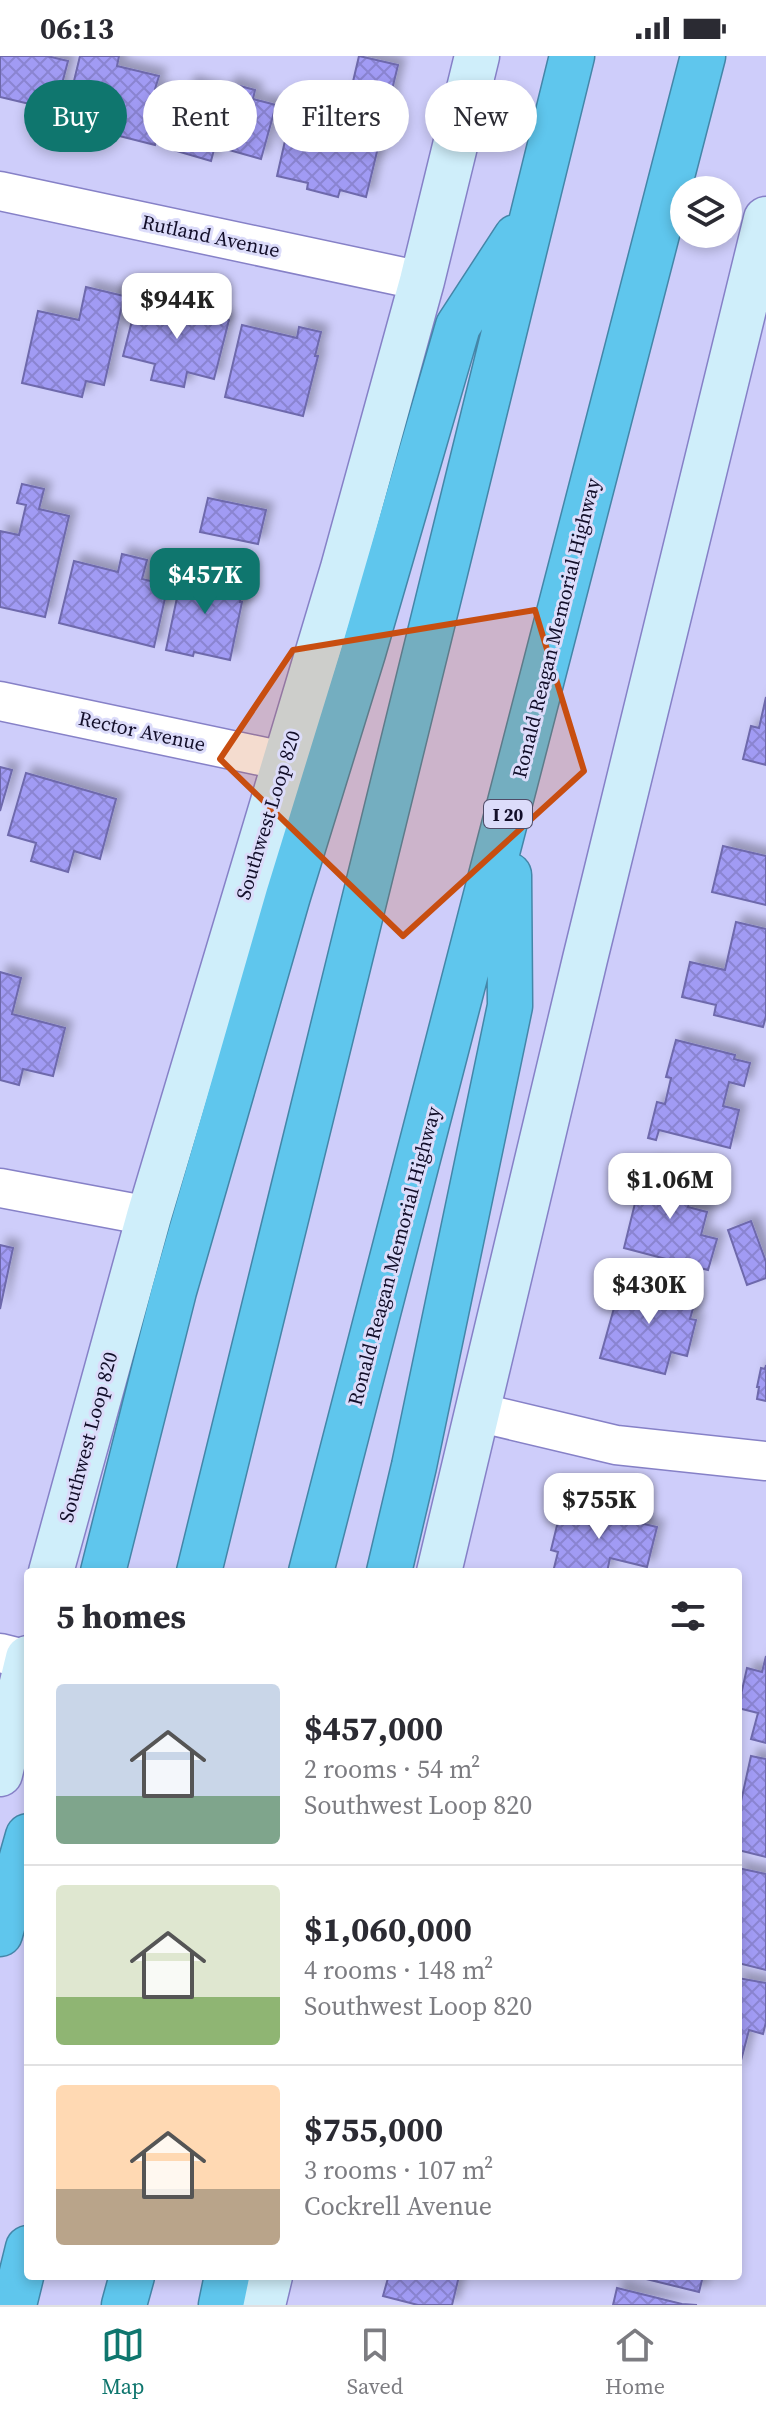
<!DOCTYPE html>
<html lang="en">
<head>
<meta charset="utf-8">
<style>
	:root { --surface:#fff; --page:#f7f7f7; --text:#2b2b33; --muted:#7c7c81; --line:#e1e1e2; --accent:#0f766e }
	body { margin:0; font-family:"Source Serif 4",serif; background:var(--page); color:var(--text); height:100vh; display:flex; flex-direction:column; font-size:30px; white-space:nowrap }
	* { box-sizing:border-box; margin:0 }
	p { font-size:26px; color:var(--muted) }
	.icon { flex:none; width:44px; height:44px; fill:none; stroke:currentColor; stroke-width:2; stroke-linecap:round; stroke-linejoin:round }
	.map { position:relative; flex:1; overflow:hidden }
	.panel { position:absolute; left:24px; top:1512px; width:718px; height:712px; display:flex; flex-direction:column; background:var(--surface); border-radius:8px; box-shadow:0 4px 12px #0003 }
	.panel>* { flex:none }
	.banner { position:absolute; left:24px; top:24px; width:718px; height:72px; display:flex; gap:16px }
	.buttons { position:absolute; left:670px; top:120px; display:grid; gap:16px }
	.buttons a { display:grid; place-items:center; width:72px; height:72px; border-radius:50%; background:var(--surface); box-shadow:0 4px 12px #0003; font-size:40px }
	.price { position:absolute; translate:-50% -68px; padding:0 18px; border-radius:16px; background:#fff; color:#222; font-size:26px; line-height:52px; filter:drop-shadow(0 2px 4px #0008) }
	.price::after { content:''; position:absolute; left:50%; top:48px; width:24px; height:18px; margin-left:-12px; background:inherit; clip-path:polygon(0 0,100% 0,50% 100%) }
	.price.current { background:var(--accent); color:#fff }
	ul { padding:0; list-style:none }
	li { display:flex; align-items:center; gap:24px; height:200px; padding:0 32px }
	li+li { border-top:2px solid var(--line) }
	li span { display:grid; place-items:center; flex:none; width:224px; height:160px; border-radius:8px; color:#555 }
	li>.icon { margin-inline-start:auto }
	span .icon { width:96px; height:96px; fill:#fffc; stroke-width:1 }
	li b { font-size:34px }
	h2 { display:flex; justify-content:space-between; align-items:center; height:96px; padding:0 32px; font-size:34px }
	.tag { padding:0 28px; border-radius:36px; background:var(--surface); box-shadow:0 4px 12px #0003; font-size:28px; line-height:72px }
	.tag.current { background:var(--accent); color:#fff }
	.status { display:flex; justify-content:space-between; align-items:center; height:56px; padding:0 40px; background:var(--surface); direction:ltr }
	.status svg { height:22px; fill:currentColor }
	.dock { display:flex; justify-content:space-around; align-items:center; height:112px; border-top:2px solid var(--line); background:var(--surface); font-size:22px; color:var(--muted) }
	.dock a { display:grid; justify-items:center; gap:4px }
	.dock .current { color:var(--accent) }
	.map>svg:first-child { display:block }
	.building { fill:url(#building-cross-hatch); stroke:#6e69ac; stroke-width:2; filter:url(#shadow) }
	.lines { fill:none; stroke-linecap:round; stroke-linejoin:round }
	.minor-casing { stroke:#8681c7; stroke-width:41 }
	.secondary-casing { stroke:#8681c7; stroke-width:47 }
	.motorway-casing { stroke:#4486a8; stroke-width:47 }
	.minor { stroke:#fff; stroke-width:38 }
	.secondary { stroke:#cfeefa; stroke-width:44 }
	.motorway { stroke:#5fc6ed; stroke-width:44 }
	.marked { fill:#c84e10; fill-opacity:0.2; stroke:#c84e10; stroke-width:6; stroke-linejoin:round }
	.labels { text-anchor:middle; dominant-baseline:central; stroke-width:6; stroke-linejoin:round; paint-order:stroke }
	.shield { fill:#dcdcfa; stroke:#4f4c68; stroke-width:2 }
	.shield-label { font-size:18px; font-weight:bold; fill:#120e29 }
	.street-label { font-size:20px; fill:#120e29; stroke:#dcdcfa }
</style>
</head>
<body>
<div class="status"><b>06:13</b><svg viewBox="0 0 49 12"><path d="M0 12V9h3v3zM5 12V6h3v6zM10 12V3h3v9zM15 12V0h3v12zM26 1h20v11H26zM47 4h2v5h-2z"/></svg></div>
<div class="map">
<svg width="766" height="2249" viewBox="0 0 766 2249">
	<defs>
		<pattern id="building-cross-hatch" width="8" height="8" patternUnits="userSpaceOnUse" patternTransform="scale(2)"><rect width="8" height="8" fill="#a19bf4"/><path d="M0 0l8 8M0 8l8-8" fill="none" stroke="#8a84d1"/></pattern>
		<filter id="shadow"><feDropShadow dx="7" dy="-7" stdDeviation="4" flood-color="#0004"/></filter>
	</defs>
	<rect width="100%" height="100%" fill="#cecdfa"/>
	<path class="building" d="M0 0H47L68 5 55 54 0 41Z
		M80 0H119L117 10 159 20 155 33 167 37 155 89 64 66Z
		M359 0 398 9 366 141 340 134 338 141 307 133 308 127 277 120 290 63 312 67 314 56 344 64Z
		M189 27 226 38 229 27 255 34 253 43 276 49 261 103 215 90 211 105 170 93Z
		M86 231 124 240 104 329 86 325 82 341 22 327 38 255 79 264Z
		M176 243 200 249 198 256 229 264 214 323 187 316 184 331 151 324 155 308 123 300 136 249 153 254 155 246 174 251Z
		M242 269 297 282 299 271 321 276 315 300H318L303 360 225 341Z
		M22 428 44 433 39 453 69 460 45 561 0 551V475L19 479 26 449 17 447Z
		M208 442 266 454 258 488 200 476Z
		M122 498 147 504 142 523 168 529 154 591 59 567 74 505 118 516Z
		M183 513 217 521 216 525 243 530 240 546H242L230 604 194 596 193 600 166 594Z
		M766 641V709L743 703 751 670 759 672Z
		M0 711 12 714 0 755Z
		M26 717 116 743 100 803 74 795 68 816 31 805 36 787 8 779Z
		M723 790 766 800V849L712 836Z
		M736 866 766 873V960L763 971 714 959 716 949 682 941 690 906 725 914Z
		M0 916 21 922 12 958 65 972 53 1020 23 1013 19 1029 0 1024Z
		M676 984 735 999 734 1003 750 1007 744 1030 729 1026 723 1050 739 1054 730 1092 659 1074 656 1084 648 1082 657 1046 665 1048 671 1022 666 1021Z
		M652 1109 695 1120 688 1151 707 1156 701 1179 717 1183 708 1214 624 1192 638 1135 644 1137Z
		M751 1165 766 1206V1222L747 1229 728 1174Z
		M0 1189 13 1192 0 1253Z
		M623 1220 677 1233 676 1237 696 1242 690 1263 696 1264 687 1300 671 1296 665 1318 600 1302Z
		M766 1309V1345L757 1343 759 1331H757L761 1312 765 1313Z
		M562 1449 657 1471 647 1511 610 1502 607 1516H553L558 1496 551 1494Z
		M766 1600V1687L751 1683 758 1657 738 1652 747 1612 762 1616Z
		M751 1700 766 1703V1801L738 1794V1759Z
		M738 1812 766 1818V1914L738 1907Z
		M738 1922 766 1927V1966L763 1978 749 1974 738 2016Z
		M382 2220H459L452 2249H418L383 2240 388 2222Z
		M634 2220H703L699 2236Z
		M617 2232 682 2248 697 2249H613Z"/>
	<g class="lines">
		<g class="minor-casing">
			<path id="minor" d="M0 135 422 225
				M0 645 284 705
				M0 1132 149 1160
				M477 1356 616 1389 766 1405
				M0 1597 28 1604"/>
		</g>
		<g class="secondary-casing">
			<path id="secondary" d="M51 1516 149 1160 343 512 422 225 477 0
				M439 1516 585 903 766 163
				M0 1718 28 1602
				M263 2249 270 2220"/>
		</g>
		<g class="motorway-casing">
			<path id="motorway" d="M103 1516 174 1235 288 840 363 597 458 270 516 181
				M199 1516 572 0
				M311 1516 703 0
				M389 1516 414 1410 510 950 509 819
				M0 1878 28 1780
				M14 2249 28 2192
				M124 2249 132 2220
				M221 2249 227 2220"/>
		</g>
		<use href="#minor" class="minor"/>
		<use href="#secondary" class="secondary"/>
		<use href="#motorway" class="motorway"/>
	</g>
	<path class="marked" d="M535 554 584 715 403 880 220 703 293 594Z"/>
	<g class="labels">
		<rect class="shield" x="484" y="744" width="48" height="28" rx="6"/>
		<g class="shield-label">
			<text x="508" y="758">I 20</text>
		</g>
		<g class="street-label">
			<text transform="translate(211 180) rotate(12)">Rutland Avenue</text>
			<text transform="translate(556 572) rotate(-76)">Ronald Reagan Memorial Highway</text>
			<text transform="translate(142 675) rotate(12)">Rector Avenue</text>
			<text transform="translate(268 759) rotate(-73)">Southwest Loop 820</text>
			<text transform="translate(394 1200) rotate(-75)">Ronald Reagan Memorial Highway</text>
			<text transform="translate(88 1381) rotate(-75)">Southwest Loop 820</text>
		</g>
	</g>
</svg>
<div class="buttons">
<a><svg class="icon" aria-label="layers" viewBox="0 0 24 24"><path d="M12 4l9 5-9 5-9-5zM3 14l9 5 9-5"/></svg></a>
</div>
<b class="price" style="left:177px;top:285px">$944K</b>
<b class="price current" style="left:205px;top:560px">$457K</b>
<b class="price" style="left:670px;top:1165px">$1.06M</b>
<b class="price" style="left:649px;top:1270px">$430K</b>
<b class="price" style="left:599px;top:1485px">$755K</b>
<div class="banner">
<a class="tag current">Buy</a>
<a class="tag">Rent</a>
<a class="tag">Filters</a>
<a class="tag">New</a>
</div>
<section class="panel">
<h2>5 homes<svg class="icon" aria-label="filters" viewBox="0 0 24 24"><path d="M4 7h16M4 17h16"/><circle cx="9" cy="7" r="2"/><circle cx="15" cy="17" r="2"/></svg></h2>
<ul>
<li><span style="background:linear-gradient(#c9d6e8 70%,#7fa58c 0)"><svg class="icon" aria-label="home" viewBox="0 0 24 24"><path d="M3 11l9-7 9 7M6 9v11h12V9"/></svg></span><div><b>$457,000</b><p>2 rooms · 54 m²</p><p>Southwest Loop 820</p></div></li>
<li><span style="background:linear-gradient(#dfe7d0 70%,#8fb573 0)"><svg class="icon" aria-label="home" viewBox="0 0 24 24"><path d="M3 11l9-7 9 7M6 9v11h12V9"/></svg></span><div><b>$1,060,000</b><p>4 rooms · 148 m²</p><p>Southwest Loop 820</p></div></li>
<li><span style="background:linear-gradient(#ffd9b3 65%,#b9a48a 0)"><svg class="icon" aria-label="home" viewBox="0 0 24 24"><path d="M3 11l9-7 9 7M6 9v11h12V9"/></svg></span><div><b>$755,000</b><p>3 rooms · 107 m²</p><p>Cockrell Avenue</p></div></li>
</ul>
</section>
</div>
<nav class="dock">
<a class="current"><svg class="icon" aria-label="map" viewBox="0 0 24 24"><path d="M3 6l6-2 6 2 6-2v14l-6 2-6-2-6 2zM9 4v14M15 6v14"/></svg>Map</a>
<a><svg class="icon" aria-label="saved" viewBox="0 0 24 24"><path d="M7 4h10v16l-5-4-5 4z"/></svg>Saved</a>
<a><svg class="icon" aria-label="home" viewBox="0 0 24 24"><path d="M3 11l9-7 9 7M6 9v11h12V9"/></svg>Home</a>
</nav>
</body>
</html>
